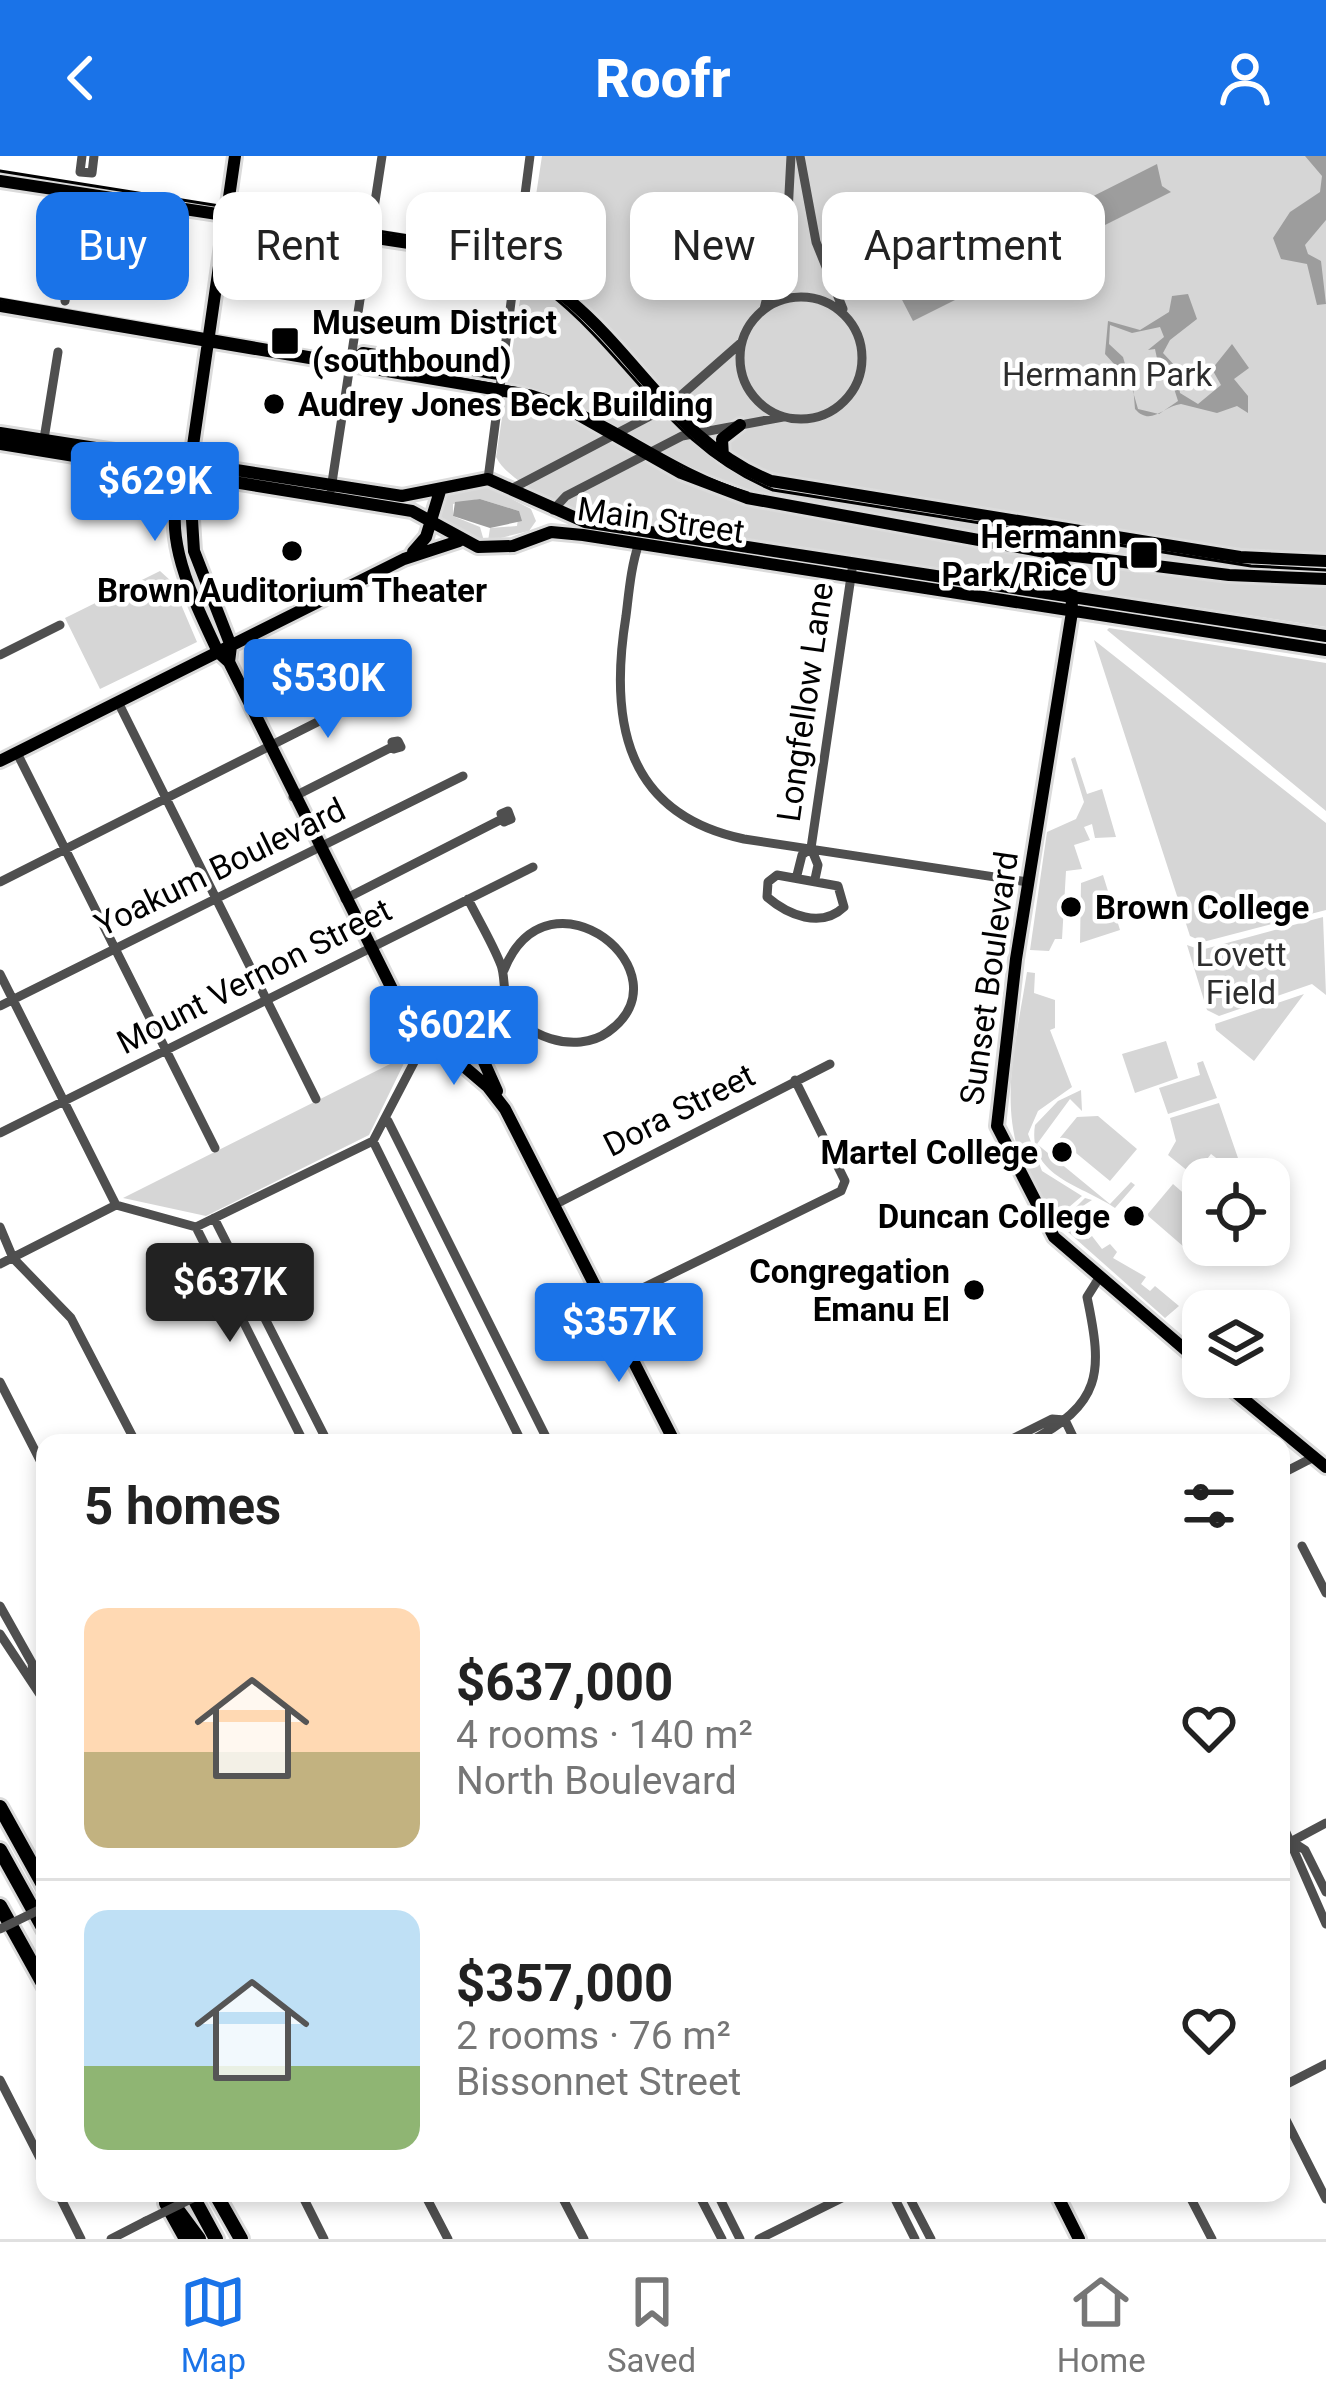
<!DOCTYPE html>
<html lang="en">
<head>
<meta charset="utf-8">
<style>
	:root { --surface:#fff; --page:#f2f2f2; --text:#222; --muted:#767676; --line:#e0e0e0; --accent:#1a73e8 }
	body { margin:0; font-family:Roboto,sans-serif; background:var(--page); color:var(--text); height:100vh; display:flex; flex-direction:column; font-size:45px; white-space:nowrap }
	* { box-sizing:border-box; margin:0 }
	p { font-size:39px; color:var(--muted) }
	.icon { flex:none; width:66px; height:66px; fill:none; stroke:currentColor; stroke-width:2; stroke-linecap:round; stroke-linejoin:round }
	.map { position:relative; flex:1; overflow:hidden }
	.details { position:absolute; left:36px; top:1278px; width:1254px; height:768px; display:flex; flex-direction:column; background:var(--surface); border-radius:24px; box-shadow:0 6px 18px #0003 }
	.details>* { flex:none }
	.hud { position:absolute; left:36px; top:36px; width:1254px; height:108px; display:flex; gap:24px }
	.controls { position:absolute; left:1182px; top:1002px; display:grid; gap:24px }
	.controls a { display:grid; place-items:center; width:108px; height:108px; border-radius:24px; background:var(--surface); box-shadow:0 6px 18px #0003; font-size:60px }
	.price { position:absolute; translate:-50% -102px; padding:0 27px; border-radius:12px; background:var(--accent); color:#fff; font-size:39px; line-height:78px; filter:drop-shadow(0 3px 6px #0008) }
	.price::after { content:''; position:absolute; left:50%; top:72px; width:36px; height:27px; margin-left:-18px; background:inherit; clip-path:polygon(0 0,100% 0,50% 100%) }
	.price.active { background:#222; color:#fff }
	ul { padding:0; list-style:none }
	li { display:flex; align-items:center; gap:36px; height:300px; padding:0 48px }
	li+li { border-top:3px solid var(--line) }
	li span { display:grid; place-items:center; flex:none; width:336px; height:240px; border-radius:24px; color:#555 }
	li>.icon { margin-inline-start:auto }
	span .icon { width:144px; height:144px; fill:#fffc; stroke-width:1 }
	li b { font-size:51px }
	h2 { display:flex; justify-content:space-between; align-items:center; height:144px; padding:0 48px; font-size:51px }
	.chip { padding:0 42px; border-radius:24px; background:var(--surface); box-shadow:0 6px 18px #0003; font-size:42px; line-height:108px }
	.chip.active { background:var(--accent); color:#fff }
	header { display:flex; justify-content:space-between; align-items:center; height:156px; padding:0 48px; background:var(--accent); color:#fff; font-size:54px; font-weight:800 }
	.tab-bar { display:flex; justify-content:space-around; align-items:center; height:168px; border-top:3px solid var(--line); background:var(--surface); font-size:33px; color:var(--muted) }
	.tab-bar a { display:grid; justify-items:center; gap:6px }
	.tab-bar .active { color:var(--accent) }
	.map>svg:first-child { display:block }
	.green { fill:#d6d6d6 }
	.water { fill:#9d9d9d; fill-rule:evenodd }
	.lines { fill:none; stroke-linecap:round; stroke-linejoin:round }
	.major-casing { stroke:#dbdbdb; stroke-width:18 }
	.highway-casing { stroke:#dbdbdb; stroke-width:20 }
	.minor { stroke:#4f4f4f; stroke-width:9 }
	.major { stroke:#000; stroke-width:12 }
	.highway { stroke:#000; stroke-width:14 }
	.tram { stroke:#000; stroke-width:3 }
	.minor-bridge { stroke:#4f4f4f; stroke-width:9 }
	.poi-dot { fill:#000; stroke:#fff; stroke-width:4.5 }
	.labels { text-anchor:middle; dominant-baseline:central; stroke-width:9; stroke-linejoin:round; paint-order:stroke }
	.poi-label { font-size:33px; font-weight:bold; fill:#000; stroke:#fff; text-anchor:end }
	.park-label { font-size:33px; fill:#2d2d2d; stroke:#fff }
	.street-label { font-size:33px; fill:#000; stroke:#fff }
</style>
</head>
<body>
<header><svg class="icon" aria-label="back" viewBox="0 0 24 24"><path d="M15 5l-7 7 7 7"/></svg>Roofr<svg class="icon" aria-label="person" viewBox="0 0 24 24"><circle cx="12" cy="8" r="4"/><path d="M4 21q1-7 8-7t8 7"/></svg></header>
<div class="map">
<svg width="1326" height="2083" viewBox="0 0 1326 2083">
	<rect width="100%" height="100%" fill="#fff"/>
	<path class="green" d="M542 0H1326V471L583 359C558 350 507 324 496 301Z
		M489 331 531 353 536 365 529 375 488 385 490 372 517 370 519 355 480 343 453 348V360L480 371 484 385 455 373 440 360 441 343 457 334Z
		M160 415 171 425 197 486 100 533 65 462Z
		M1109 472 1326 507V655L1107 474Z
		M1094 484 1326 667V754L1203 786 1190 780Z
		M1075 601 1087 638 1102 633 1116 681 1095 682 1092 668 1084 671 1090 684 1074 689 1082 713 1066 715 1062 783H1055L1049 795 1030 794 1047 676 1076 663 1084 646 1071 603Z
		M1103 719 1120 774 1080 787 1081 727Z
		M1323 761 1326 839 1312 828 1219 860 1207 854 1187 789 1201 794Z
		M1027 816 1035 817 1034 837 1055 844V872L1050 874 1072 931 1038 955 1028 978 1042 1015 1082 1040 1055 1063C989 980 1012 910 1027 816Z
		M1304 838 1254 905 1216 874 1215 868Z
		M1166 885 1178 922 1135 937 1122 898Z
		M408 899 369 979 206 1060 123 1042Z
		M1203 905 1217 942 1168 958 1159 932 1200 919 1197 907Z
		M1081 934 1082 955 1070 943 1037 988 1110 1048 1131 1026 1135 1029 1115 1052C1082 1029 1027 1021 1035 969L1058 945Z
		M1219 947 1238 1002 1229 1012 1211 998 1194 1020 1168 999 1176 985 1170 962Z
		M1098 960 1137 993 1110 1025 1059 983 1077 961Z
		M1173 1028 1203 1054V1068L1184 1091 1147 1059Z
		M1085 1042 1092 1044 1069 1059 1088 1083 1092 1080 1102 1093 1110 1088 1117 1096 1113 1102 1146 1121 1141 1128 1150 1135 1155 1130 1179 1150 1165 1162 1059 1068Z"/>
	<path class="water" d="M1305 0H1326V64L1305 89 1308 98 1321 105 1326 148 1317 149 1307 108 1281 103 1273 82 1290 56 1320 36 1322 20Z
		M1157 8 1162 30 1171 36 913 165 899 138Z
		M1188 138 1197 163 1170 184 1163 197 1176 211 1180 237 1198 248 1221 229 1212 213 1232 188 1249 212 1234 223 1248 240V257L1237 250 1217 257 1181 248C1163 250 1151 271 1135 253L1133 229 1105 198 1108 165 1140 174 1169 156 1172 140ZM1110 169 1132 177 1160 171 1164 181 1148 194 1155 193 1159 212 1171 223 1178 245 1159 258 1138 253 1123 201 1109 188Z
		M480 343 519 355 522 365 490 372 453 360 455 346Z"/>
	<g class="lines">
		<g class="major-casing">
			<path id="major" d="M0 25 481 98C615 133 649 277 771 325L1240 401 1326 405
				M0 150 517 237 563 250 681 317 747 342 1051 397 1229 419 1326 423
				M350 207 363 197 499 218
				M0 277 402 340 488 323 585 366 1326 480
				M0 288 412 355 478 391 513 390 551 376 583 379 1326 494
				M723 301 722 283 740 269
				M189 317C152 367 196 448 218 496L229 506 406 861 488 931 505 953 675 1287
				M413 396 426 381 440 335
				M1057 400 1071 420 1072 456 1016 803 997 970 1054 1081 1203 1209
				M229 506 231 490 194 395 189 317 235 0
				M0 605 404 403 459 385
				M467 868 497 935
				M1217 1221 1326 1311
				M1056 2037 1079 2083"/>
		</g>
		<g class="highway-casing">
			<path id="highway" d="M0 1651 45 1732
				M0 1694 45 1775
				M0 1750 45 1831
				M165 2037 199 2083
				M191 2037 216 2083
				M215 2037 241 2083
				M166 2047 186 2083"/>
		</g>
		<path class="minor" d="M82 0 80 16 92 17 94 0
			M800 0 816 86 843 153
			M740 202a61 61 0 1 1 122 0a61 61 0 1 1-122 0Z
			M65 145 81 38
			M764 153 788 57 791 0
			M44 283 58 196
			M488 323 530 0
			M515 331 669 250 742 186
			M331 333 382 0
			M553 354 566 340 682 280 783 261
			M639 387C631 410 629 436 626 460 609 565 625 658 744 683L1028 726
			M0 499 60 469
			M118 546 316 943
			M398 585 401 591 394 593 392 586Z
			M17 597 215 992
			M293 641 392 591
			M508 655 511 663 504 666 501 658Z
			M811 692 853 407
			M811 692 818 709 815 723
			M777 719 838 730 844 751C821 773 788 759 767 741L768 726Z
			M797 719 802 699 811 692
			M0 726 369 540
			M345 743 502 663
			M468 743C479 765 492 786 501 809 505 820 503 833 507 845 520 881 576 899 608 876 691 818 549 703 504 814
			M0 818 116 1049
			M0 850 463 620
			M388 965 549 1287
			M0 977 533 711
			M373 985 522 1287
			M116 1049 196 1071 373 985 422 891 508 848
			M554 1049 830 908
			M214 1062 328 1287
			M0 1071 13 1102 71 1162 136 1287
			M196 1071 304 1287
			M0 1108 116 1049
			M606 1150 841 1035 845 1025 795 924
			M0 1226 45 1314
			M1065 1264 1076 1287
			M1004 1287 1052 1263 1065 1264
			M1027 1287C1103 1248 1103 1217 1087 1141L1099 1122
			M1281 1318 1314 1301
			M1302 1390 1326 1437
			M0 1450 32 1507 34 1525
			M0 1478 45 1546
			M1281 1665 1326 1768
			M1291 1685 1305 1694 1326 1736
			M1281 1691 1326 1667
			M0 1924 45 2012
			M1281 1931 1326 1908
			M1281 1954 1326 2043
			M58 2037 81 2083
			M301 2037 324 2083
			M424 2037 448 2083
			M560 2037 584 2083
			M698 2037 722 2083
			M717 2037 740 2083
			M892 2037 915 2083
			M907 2037 931 2083
			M1188 2037 1212 2083
			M111 2083 146 2065
			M759 2083 852 2037"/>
		<use href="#major" class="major"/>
		<use href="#highway" class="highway"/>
		<path class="tram" d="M0 15 434 84C606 120 631 277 773 334L1251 410 1326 414
			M0 143 531 235C609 258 670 314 748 337"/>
		<path class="minor-bridge" d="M0 1773 45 1751
			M146 2065 203 2037"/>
	</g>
	<g class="poi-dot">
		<rect x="270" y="170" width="30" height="30" rx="6"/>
		<circle cx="274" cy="248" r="12"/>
		<circle cx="292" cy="395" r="12"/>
		<rect x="1129" y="384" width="30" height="30" rx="6"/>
		<circle cx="1071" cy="751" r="12"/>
		<circle cx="1062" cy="996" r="12"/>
		<circle cx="1134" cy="1060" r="12"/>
		<circle cx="974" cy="1134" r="12"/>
	</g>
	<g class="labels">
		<g class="poi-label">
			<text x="312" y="166" text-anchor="start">Museum District<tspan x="312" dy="38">(southbound)</tspan></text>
			<text x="298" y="248" text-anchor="start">Audrey Jones Beck Building</text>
			<text x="1117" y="380">Hermann<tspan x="1117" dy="38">Park/Rice U</tspan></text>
			<text x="292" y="434" text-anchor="middle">Brown Auditorium Theater</text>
			<text x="1095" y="751" text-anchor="start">Brown College</text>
			<text x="1038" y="996">Martel College</text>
			<text x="1110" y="1060">Duncan College</text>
			<text x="950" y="1115">Congregation<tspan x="950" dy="38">Emanu El</tspan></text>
		</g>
		<g class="park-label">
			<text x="1107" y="218">Hermann Park</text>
			<text x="1241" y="798">Lovett<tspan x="1241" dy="38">Field</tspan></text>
		</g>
		<g class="street-label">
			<text transform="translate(661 364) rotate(8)">Main Street</text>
			<text transform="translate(805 546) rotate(-82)">Longfellow Lane</text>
			<text transform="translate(220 711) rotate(-26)">Yoakum Boulevard</text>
			<text transform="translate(254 820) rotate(-27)">Mount Vernon Street</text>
			<text transform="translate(989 822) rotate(-82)">Sunset Boulevard</text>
			<text transform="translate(679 954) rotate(-27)">Dora Street</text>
		</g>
	</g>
</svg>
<div class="controls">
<a><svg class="icon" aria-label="locate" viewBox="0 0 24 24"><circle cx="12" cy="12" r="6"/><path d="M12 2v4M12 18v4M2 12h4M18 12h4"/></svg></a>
<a><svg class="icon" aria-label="layers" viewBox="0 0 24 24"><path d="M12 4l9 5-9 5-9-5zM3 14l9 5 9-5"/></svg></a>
</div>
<b class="price" style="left:155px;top:388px">$629K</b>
<b class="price" style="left:328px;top:585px">$530K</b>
<b class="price" style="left:454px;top:932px">$602K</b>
<b class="price active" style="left:230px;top:1189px">$637K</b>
<b class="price" style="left:619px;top:1229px">$357K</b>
<div class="hud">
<a class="chip active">Buy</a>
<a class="chip">Rent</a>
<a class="chip">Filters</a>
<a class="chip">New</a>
<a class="chip">Apartment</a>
</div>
<section class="details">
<h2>5 homes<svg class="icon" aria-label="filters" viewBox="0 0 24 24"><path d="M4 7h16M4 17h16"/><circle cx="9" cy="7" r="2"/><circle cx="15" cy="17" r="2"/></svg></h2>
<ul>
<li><span style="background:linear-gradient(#ffd9b3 60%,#c2b280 0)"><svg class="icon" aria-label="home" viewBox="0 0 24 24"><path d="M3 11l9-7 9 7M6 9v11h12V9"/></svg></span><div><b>$637,000</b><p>4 rooms · 140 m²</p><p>North Boulevard</p></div><svg class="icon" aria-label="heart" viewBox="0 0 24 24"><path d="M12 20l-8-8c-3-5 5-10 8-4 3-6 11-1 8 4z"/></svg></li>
<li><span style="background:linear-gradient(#bfe0f5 65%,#8fb573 0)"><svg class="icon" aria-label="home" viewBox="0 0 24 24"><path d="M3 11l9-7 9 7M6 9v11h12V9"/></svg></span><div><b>$357,000</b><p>2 rooms · 76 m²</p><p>Bissonnet Street</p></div><svg class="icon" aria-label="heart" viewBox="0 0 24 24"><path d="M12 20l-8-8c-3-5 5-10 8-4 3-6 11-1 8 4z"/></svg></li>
</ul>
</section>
</div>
<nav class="tab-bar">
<a class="active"><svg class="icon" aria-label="map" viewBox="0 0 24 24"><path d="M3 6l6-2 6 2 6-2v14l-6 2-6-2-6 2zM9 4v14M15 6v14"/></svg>Map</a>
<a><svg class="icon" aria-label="saved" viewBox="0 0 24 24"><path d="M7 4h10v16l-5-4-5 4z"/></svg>Saved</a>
<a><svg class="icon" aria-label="home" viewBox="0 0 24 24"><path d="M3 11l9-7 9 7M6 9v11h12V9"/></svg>Home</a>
</nav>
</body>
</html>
